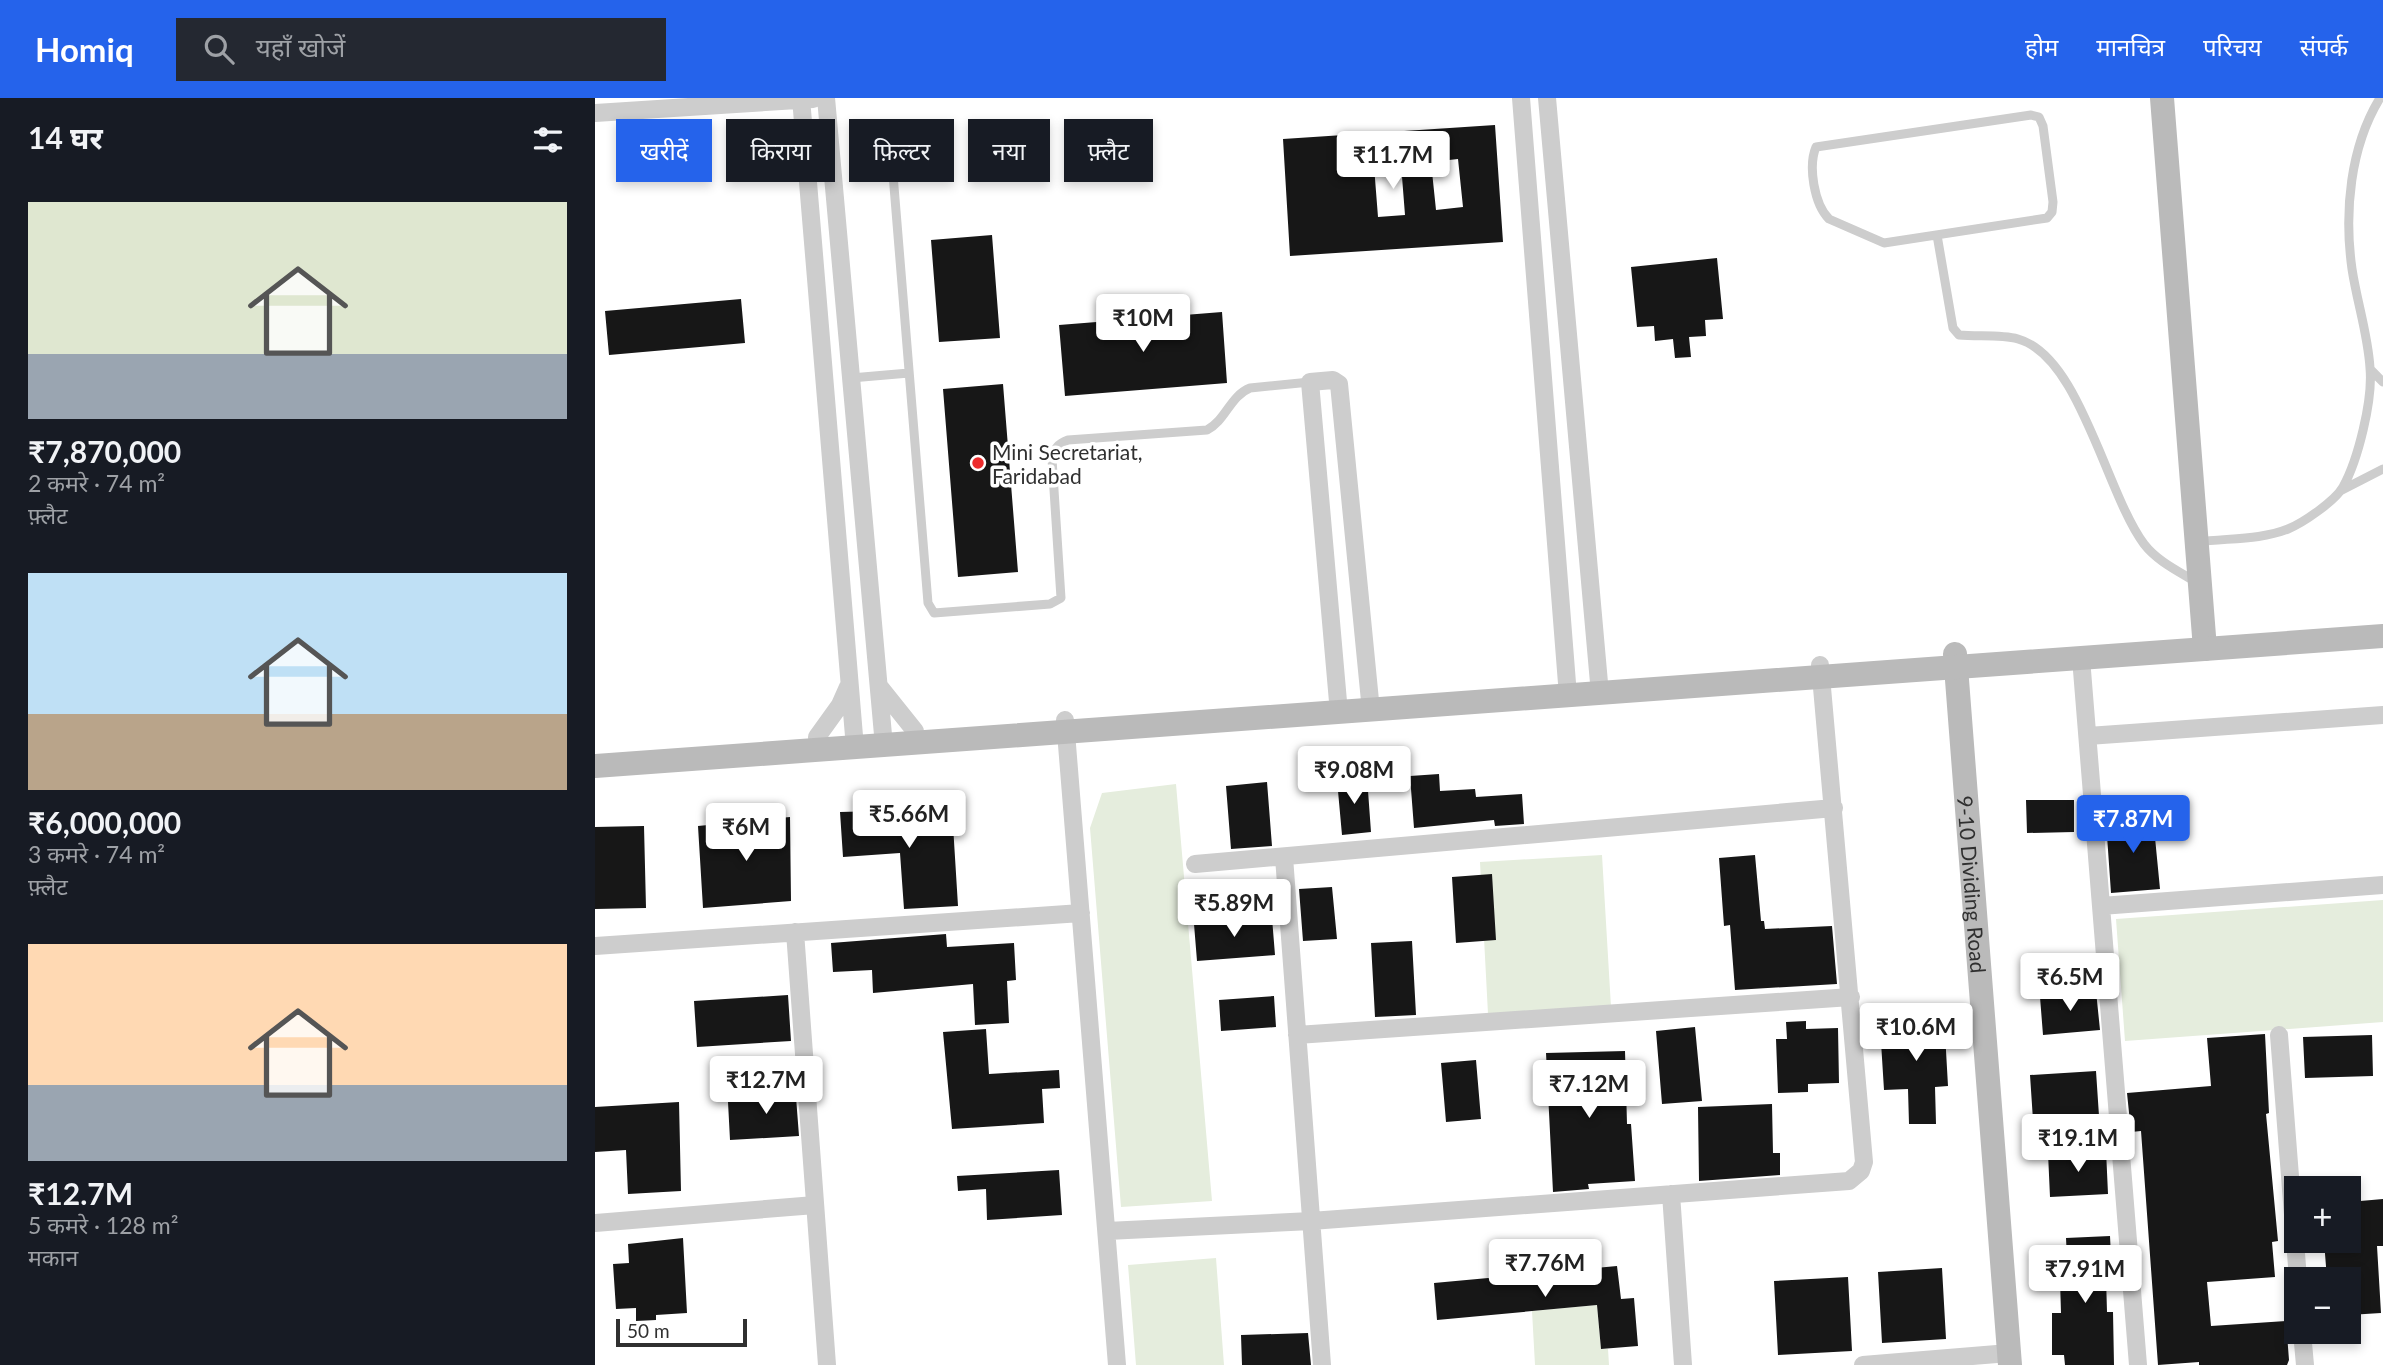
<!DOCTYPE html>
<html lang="hi">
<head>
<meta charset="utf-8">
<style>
	:root { --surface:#171b24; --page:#242831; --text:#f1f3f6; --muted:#9ea1a6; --accent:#2563eb }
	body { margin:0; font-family:Lato,"Noto Sans Devanagari",sans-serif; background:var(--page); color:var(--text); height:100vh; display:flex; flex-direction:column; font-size:26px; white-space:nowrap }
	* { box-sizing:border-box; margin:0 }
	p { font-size:23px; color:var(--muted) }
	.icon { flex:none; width:38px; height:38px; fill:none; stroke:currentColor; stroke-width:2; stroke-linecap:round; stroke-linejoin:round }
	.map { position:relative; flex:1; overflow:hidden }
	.sheet { display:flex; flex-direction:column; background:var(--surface); width:595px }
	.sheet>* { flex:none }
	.top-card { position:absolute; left:21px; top:21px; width:665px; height:63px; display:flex; gap:14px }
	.controls { position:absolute; left:1689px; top:1078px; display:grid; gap:14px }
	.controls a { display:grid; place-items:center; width:77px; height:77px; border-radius:0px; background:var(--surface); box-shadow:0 4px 10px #0003; font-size:35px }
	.scale { position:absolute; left:21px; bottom:18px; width:131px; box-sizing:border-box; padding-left:7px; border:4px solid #303030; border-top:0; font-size:19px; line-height:24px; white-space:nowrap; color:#303030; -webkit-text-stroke:5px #fff; paint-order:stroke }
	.price { position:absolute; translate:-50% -60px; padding:0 16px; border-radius:7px; background:#fff; color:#222; font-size:23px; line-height:46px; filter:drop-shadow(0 2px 4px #0008) }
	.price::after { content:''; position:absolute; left:50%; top:42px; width:21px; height:16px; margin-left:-10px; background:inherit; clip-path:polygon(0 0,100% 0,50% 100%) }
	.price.current { background:var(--accent); color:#fff }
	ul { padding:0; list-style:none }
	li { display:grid; align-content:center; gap:14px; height:371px; padding:0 28px }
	li span { display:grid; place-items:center; height:217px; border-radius:0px; color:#555 }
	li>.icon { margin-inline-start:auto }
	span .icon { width:126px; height:126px; fill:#fffc; stroke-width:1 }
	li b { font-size:30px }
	h2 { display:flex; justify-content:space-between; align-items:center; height:84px; padding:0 28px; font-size:30px }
	.pill { padding:0 24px; border-radius:0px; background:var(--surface); box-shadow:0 4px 10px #0003; font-size:24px; line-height:63px }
	.pill.current { background:var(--accent); color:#fff }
	header { display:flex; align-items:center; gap:42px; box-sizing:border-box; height:98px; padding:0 35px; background:var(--accent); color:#fff }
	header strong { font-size:33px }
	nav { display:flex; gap:38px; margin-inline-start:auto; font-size:24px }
	.search { width:490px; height:63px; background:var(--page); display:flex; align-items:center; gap:18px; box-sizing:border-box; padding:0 24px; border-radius:0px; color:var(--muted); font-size:26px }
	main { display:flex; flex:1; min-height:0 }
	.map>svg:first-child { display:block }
	.green { fill:#e5eddd }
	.building { fill:#171717; fill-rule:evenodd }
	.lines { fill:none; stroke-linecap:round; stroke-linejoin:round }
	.lane { stroke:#cdcdcd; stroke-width:9 }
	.street { stroke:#cdcdcd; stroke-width:18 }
	.secondary { stroke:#bababa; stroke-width:24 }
	.poi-dot { fill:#ed2c2d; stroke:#fff; stroke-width:2.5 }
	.labels { text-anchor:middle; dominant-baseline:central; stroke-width:7; stroke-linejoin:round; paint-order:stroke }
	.poi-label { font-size:21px; fill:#303030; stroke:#fff; text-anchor:start }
	.street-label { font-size:21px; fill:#303030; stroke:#fff }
</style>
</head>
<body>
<header>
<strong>Homiq</strong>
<div class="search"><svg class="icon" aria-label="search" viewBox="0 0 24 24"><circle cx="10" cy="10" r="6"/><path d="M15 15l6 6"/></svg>यहाँ खोजें</div>
<nav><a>होम</a><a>मानचित्र</a><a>परिचय</a><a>संपर्क</a></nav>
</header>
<main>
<section class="sheet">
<h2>14 घर<svg class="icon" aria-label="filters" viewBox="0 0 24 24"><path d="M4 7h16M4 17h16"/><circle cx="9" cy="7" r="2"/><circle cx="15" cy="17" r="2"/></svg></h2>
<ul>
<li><span style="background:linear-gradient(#dfe7d0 70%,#9aa5b1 0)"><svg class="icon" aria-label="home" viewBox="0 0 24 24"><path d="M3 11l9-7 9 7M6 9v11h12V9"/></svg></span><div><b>₹7,870,000</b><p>2 कमरे · 74 m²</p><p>फ़्लैट</p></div></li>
<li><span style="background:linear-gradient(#bfe0f5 65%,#b9a48a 0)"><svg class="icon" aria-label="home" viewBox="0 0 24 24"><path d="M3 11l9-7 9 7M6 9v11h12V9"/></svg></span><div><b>₹6,000,000</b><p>3 कमरे · 74 m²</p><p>फ़्लैट</p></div></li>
<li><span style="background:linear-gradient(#ffd9b3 65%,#9aa5b1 0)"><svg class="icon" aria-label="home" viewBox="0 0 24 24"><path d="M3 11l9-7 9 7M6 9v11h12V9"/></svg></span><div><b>₹12.7M</b><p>5 कमरे · 128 m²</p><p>मकान</p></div></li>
</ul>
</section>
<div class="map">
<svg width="1788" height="1267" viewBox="0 0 1788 1267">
	<rect width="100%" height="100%" fill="#fff"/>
	<path class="green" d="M581 686 617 1103 526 1109 495 730 507 695Z
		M1007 757 1016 909 893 916 885 764Z
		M1788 802V924L1530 943 1521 821Z
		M621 1160 629 1267H541L533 1167Z
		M1002 1207 1006 1251H1013L1014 1267H940L937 1213Z"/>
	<path class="building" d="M900 27 908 144 695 158 688 41ZM863 61 868 109 841 112 836 64ZM806 66 810 117 783 119 779 68Z
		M397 137 405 240 344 244 336 142Z
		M1122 160 1128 221 1110 222 1111 238 1094 239 1096 259 1080 260 1078 241 1060 243 1059 228 1042 229 1036 169Z
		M146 201 150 245 14 257 10 213Z
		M627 214 632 285 470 298 464 227Z
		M408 286 423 474 363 479 348 291Z
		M844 676 845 693 880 691 881 699 927 696 929 726 900 728 899 722 819 730 815 678Z
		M772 679 776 734 747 737 742 682Z
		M672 684 677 748 636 751 631 688Z
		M1431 702H1479V734L1432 735Z
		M357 711 363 808 309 811 305 755 248 759 245 714Z
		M195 719 196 803 108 810 103 728Z
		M1558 719 1565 791 1516 795 1511 723Z
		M49 728 51 810 0 811V729Z
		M1160 757 1166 823H1169L1170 831 1237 828 1242 886 1140 892 1135 827 1129 828 1124 760Z
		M897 776 901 842 861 845 857 779Z
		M737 789 742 841 708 843 704 791Z
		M677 820 680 857 602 863 599 826Z
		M351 836 352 849 419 845 421 882 412 883 414 925 380 927 378 886 278 895 277 872 238 874 236 845Z
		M817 843 821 917 780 919 776 845Z
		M1501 893 1505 932 1448 937 1445 899Z
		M193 897 196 943 102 949 99 903Z
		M679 898 681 929 626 933 624 902Z
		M1349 917 1353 988 1340 989 1341 1026H1314L1313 991 1289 992 1285 928 1298 927 1297 920Z
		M1211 923V931L1243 930 1244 985 1213 986V994L1183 995 1181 941H1192L1191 924Z
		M1100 929 1107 1003 1067 1006 1061 933Z
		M391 931 394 976 464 972 465 990 447 991 449 1025 357 1031 348 934Z
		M1670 936 1674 1015 1671 1016 1683 1143 1677 1144 1680 1179 1612 1184 1616 1228 1691 1223 1694 1262 1692 1267H1604V1264L1563 1267 1546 1033 1536 1034 1532 995 1616 988 1612 940Z
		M1777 937 1778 978 1710 980 1708 939Z
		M1030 953 1032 1026H1036L1040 1083 993 1086 994 1091 958 1094 951 955Z
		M881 962 886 1021 851 1024 846 965Z
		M1501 973 1504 1018 1438 1022 1435 977Z
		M200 986 204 1038 135 1042 133 1004 179 1001 178 987Z
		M84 1004 86 1093 33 1096 31 1052 0 1054V1009Z
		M1177 1006 1178 1055H1185V1077L1104 1083 1103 1009Z
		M1511 1052 1513 1096 1455 1099 1453 1055Z
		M464 1072 467 1117 392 1122 391 1091 363 1093 362 1078Z
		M1788 1101V1148H1782L1786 1215 1754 1217V1181H1732L1729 1143H1754V1104Z
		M1515 1138 1517 1179H1511L1512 1214H1518L1519 1267H1470L1469 1257H1457V1215H1466L1465 1182H1473L1471 1140Z
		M88 1140 92 1215 61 1217V1222L41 1223V1210L21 1211 18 1166 34 1165 33 1146Z
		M1022 1168 1026 1201 1039 1200 1043 1248 1006 1251 1002 1207 842 1222 839 1185Z
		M1347 1170 1351 1241 1287 1245 1283 1174Z
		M1253 1179 1257 1253 1183 1257 1179 1183Z
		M713 1235 716 1267H647L646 1237Z"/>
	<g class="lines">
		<path class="lane" d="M1436 17 1444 19 1448 28 1458 104 1457 114 1452 120 1289 145 1234 121C1219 106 1213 68 1221 49Z
			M297 64 333 505 339 515 455 506 466 500 457 361C459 350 463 346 473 342L612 332C631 322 635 298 655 290L715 284
			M1342 137 1358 230 1364 237C1382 239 1405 236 1423 241 1485 258 1511 395 1549 446 1562 463 1583 473 1601 484
			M1776 272 1788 284
			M256 280 314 275
			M1747 392 1788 371
			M1603 444C1632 440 1666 442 1693 431 1708 425 1740 403 1748 389 1763 362 1778 302 1775 270 1773 237 1762 204 1757 171 1749 114 1755 49 1785 0"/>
		<path class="street" d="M206 0 260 650
			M231 0 289 648
			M926 0 973 598
			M952 0 1005 596
			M0 15 218 1
			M1486 560 1543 1267
			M284 588 320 633
			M744 615 715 284 738 282 744 286 776 613
			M470 622 522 1267
			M1493 638 1788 617
			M222 639 245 607 253 589
			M689 759 727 1267
			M600 766 1239 710
			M1506 808 1788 787
			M200 834 232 1267
			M0 848 486 815
			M702 937 1256 899
			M1684 937 1703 1181
			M1076 1096 1088 1267
			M0 1125 220 1107
			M512 1133 716 1123 1254 1083 1266 1073 1269 1064 1225 567
			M1707 1234 1710 1267
			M1268 1267 1414 1255"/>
		<g class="secondary">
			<path d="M1567 0 1610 551"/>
			<path id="s1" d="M1360 556 1415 1267"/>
			<path d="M0 668 1788 538"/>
		</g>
	</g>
	<circle class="poi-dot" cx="383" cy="365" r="7"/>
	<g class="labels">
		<g class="poi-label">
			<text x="397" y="353">Mini Secretariat,<tspan x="397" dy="24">Faridabad</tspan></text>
		</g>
		<g class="street-label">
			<text stroke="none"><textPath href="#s1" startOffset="231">9-10 Dividing Road</textPath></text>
		</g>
	</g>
</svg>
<div class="controls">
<a>+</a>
<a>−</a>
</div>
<div class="scale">50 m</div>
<b class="price" style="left:798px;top:93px">₹11.7M</b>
<b class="price" style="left:548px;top:256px">₹10M</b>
<b class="price" style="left:759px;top:708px">₹9.08M</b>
<b class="price" style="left:314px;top:752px">₹5.66M</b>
<b class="price current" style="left:1538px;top:757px">₹7.87M</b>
<b class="price" style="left:151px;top:765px">₹6M</b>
<b class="price" style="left:639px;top:841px">₹5.89M</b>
<b class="price" style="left:1475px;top:915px">₹6.5M</b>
<b class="price" style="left:1321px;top:965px">₹10.6M</b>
<b class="price" style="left:171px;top:1018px">₹12.7M</b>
<b class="price" style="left:994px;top:1022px">₹7.12M</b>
<b class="price" style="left:1483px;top:1076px">₹19.1M</b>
<b class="price" style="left:950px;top:1201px">₹7.76M</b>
<b class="price" style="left:1490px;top:1207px">₹7.91M</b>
<div class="top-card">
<a class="pill current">खरीदें</a>
<a class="pill">किराया</a>
<a class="pill">फ़िल्टर</a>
<a class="pill">नया</a>
<a class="pill">फ़्लैट</a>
</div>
</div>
</main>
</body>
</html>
